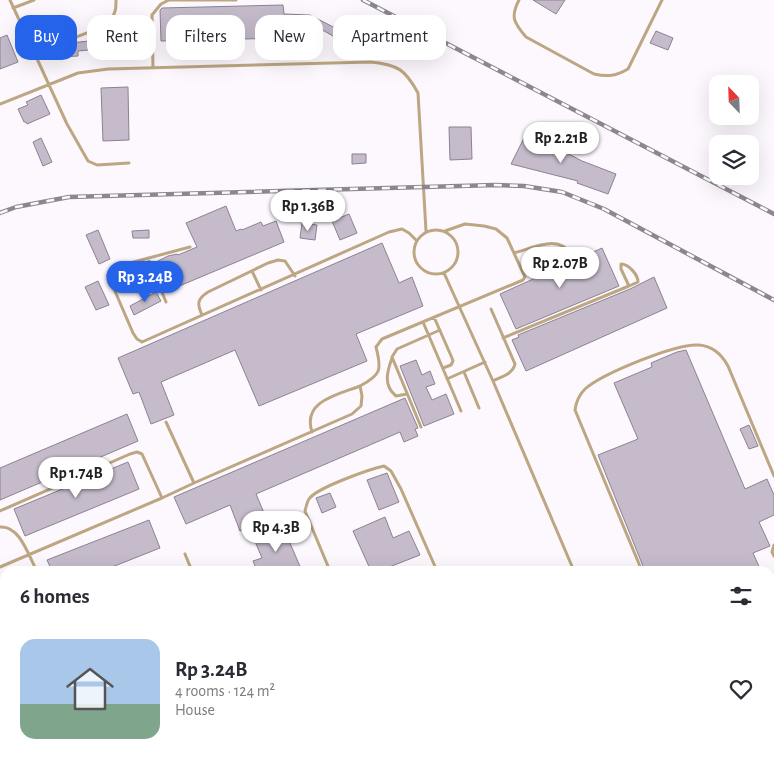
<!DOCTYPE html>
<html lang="en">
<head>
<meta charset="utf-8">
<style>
	:root { --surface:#fff; --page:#f2f2f3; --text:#2b2b33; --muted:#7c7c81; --accent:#2563eb }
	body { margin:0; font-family:"Alegreya Sans",sans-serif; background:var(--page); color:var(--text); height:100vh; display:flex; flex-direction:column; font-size:19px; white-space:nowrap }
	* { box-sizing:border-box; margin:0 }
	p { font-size:16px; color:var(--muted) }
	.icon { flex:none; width:28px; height:28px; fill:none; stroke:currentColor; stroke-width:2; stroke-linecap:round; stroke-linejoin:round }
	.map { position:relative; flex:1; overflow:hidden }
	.drawer { position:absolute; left:0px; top:566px; width:775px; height:196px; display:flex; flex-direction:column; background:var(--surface); border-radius:15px 15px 0 0; box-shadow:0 5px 20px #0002 }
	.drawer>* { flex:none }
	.banner { position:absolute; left:15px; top:15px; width:500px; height:45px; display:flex; gap:10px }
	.needle { width:32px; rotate:337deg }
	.tools { position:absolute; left:709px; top:75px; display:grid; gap:10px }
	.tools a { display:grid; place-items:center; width:50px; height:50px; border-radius:10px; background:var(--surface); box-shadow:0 5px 20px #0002; font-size:25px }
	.price { position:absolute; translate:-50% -42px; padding:0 11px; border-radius:18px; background:#fff; color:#222; font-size:16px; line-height:32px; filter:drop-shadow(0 1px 2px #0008) }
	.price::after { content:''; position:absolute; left:50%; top:30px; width:15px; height:11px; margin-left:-8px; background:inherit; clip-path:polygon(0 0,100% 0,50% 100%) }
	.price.selected { background:var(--accent); color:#fff }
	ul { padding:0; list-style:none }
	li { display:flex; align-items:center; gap:15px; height:125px; padding:0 20px }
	li span { display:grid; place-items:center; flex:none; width:140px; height:100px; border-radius:15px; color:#555 }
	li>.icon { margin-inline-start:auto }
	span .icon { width:60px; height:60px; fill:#fffc; stroke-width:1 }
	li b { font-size:21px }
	h2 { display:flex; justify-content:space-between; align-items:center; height:60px; padding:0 20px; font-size:21px }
	.tag { padding:0 18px; border-radius:15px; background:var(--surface); box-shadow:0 5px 20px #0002; font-size:18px; line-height:45px }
	.tag.selected { background:var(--accent); color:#fff }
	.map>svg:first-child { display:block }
	.building { fill:#c5bbcb; stroke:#8c8291 }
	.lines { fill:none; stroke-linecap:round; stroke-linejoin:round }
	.lane { stroke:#bda782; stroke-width:3 }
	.rail-casing { stroke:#8b888d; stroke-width:4.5 }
	.rail { stroke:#fcf8fe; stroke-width:2.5; stroke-dasharray:8; stroke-linecap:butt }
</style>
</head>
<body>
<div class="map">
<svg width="774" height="762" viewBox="0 0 774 762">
	<rect width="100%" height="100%" fill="#fcf8fe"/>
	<path class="building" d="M533 0H565L556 14Z
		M283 5 284 14 310 15 337 29 333 36 310 23 309 35 284 34V38L161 41 160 10 162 8Z
		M656 31 673 38 668 50 650 43Z
		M7 35 18 62 0 69V38Z
		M106 36 128 37V45H106Z
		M99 40V49L78 51V56L61 57V46L70 43Z
		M128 87 129 140 103 141 101 88Z
		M41 95 50 114 27 124 26 122H24L18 109 28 105 26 102Z
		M449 127H471L472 159 450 160Z
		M527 132 582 161 616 174 608 194 577 183 578 181 511 164Z
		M41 138 52 162 43 166 33 142Z
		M352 154H366V163L352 164Z
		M226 206 236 231 241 229 242 230 261 222 263 226 276 221 284 242 165 292 154 263 168 256 177 254 178 255 197 247 186 223Z
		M349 214 357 233 340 240 332 221Z
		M302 223 317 225 315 240 300 238Z
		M98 230 110 259 99 264 86 235Z
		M149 230V238H133L132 231Z
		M382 243 399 283 412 277 423 306 356 334 367 361 259 406 235 350 161 382 174 415 151 424 139 392 133 394 118 358Z
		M602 248 619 286 516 329 500 294Z
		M654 277 667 308 526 371 512 340 519 337 518 335 630 289Z
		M98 281 109 305 96 310 85 287Z
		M156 292 161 301 134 315 130 306Z
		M686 350 745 489 767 479 774 495V515L759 522 770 546 753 553 761 571H645L598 455 638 439 614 383 652 367 651 363 677 352Z
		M416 360 422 375 430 371 435 384 426 387 432 400 446 394 454 414 424 426 400 366Z
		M405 398 418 428 415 429 418 436 404 442 400 432 256 494 267 520 240 531 230 505 186 524 174 497Z
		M127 414 138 441 0 500V468Z
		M749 425 758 446 749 449 740 429Z
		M128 462 139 489 25 536 14 509Z
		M387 473 399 502 379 510 367 480Z
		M330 493 336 507 322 513 316 498Z
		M385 517 393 538 409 531 420 555 379 571H371L353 531Z
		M149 520 160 548 102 571H52L47 560Z
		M283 527 302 571H268L267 569 257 571 253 561 262 558 254 539Z"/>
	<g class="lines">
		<path class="lane" d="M10 0 67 124 88 161 97 165 129 163
			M519 0C510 17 514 23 526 37L594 74C608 77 616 76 628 69L662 0
			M13 8 34 0
			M33 51C52 45 99 32 111 19 116 13 116 7 116 0
			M153 68 152 15 161 4 169 0H236
			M0 104 78 73 108 69 371 62C398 65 405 69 418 93L426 231
			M414 252a22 22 0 1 1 44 0a22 22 0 1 1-44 0Z
			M190 247 115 267 108 275 133 333 137 339 142 342 389 232 402 229 409 233 416 240
			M514 253C533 248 561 233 571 256
			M148 258 166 302
			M252 271 261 290
			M444 273 493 381 574 571
			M491 309 515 364C513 374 501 377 493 381
			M202 315C197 304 197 299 208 292L268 263 278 260 285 261 295 276
			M434 317 452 358 453 361 451 365 443 368
			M423 322 461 411
			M503 338 629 286 638 282C638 275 629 264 621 264V269L629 286
			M392 358C387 372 383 385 396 396L407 394
			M464 372 479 408
			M447 379 485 362
			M166 422 194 483 352 414 361 406 362 396 360 386C381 375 382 370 376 347L382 339 523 280 525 277 507 238 496 229 484 226 465 224 445 231
			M421 427 392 357 397 349 440 330
			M312 432C302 401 337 395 360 386
			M162 498 194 483
			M0 511 130 454 137 452 142 454 162 498 0 567
			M0 527C20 525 29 557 37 571
			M774 545 772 552 774 556
			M185 554 192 571
			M330 571 305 511C306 507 307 502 309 499 316 488 370 469 384 466L391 471 401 489 437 571
			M642 571 575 410C576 402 579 395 585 389 602 374 676 343 699 345 712 346 722 355 728 366L774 476
			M770 635 774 633
			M0 654 5 652
			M770 698 774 696
			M770 712 774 710
			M770 734 774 732
			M43 758 45 762
			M268 758 270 762
			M297 758 299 762
			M363 758 365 762
			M381 758 383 762
			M138 762 147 758
			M398 762 407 758
			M506 762 517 758
			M618 762 628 758
			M651 762 661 758"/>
		<g class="rail-casing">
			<path id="rail" d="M363 0 774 214
				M0 213 16 207 69 197 495 185 524 186 562 192 604 209 774 300"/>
		</g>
		<use href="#rail" class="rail"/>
	</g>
</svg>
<div class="tools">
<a><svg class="needle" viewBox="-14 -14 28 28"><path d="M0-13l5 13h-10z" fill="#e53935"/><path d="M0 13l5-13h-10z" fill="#7c7c81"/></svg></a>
<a><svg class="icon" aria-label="layers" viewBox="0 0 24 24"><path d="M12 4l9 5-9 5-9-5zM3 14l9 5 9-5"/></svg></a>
</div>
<b class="price" style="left:561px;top:164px">Rp 2.21B</b>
<b class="price" style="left:308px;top:232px">Rp 1.36B</b>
<b class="price" style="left:560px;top:289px">Rp 2.07B</b>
<b class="price selected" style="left:145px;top:303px">Rp 3.24B</b>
<b class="price" style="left:76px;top:499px">Rp 1.74B</b>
<b class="price" style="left:276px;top:553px">Rp 4.3B</b>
<div class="banner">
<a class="tag selected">Buy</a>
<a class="tag">Rent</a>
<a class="tag">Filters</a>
<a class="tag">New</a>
<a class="tag">Apartment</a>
</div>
<section class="drawer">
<h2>6 homes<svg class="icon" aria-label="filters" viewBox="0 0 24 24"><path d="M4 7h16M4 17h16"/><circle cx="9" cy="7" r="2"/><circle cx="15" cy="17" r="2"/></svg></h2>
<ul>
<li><span style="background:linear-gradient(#a9c7e8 65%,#7fa58c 0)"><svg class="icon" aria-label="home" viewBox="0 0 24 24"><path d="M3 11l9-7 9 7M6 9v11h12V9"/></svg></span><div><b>Rp 3.24B</b><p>4 rooms · 124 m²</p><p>House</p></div><svg class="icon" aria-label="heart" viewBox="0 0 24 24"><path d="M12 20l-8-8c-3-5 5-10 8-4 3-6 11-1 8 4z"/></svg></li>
</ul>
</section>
</div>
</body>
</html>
